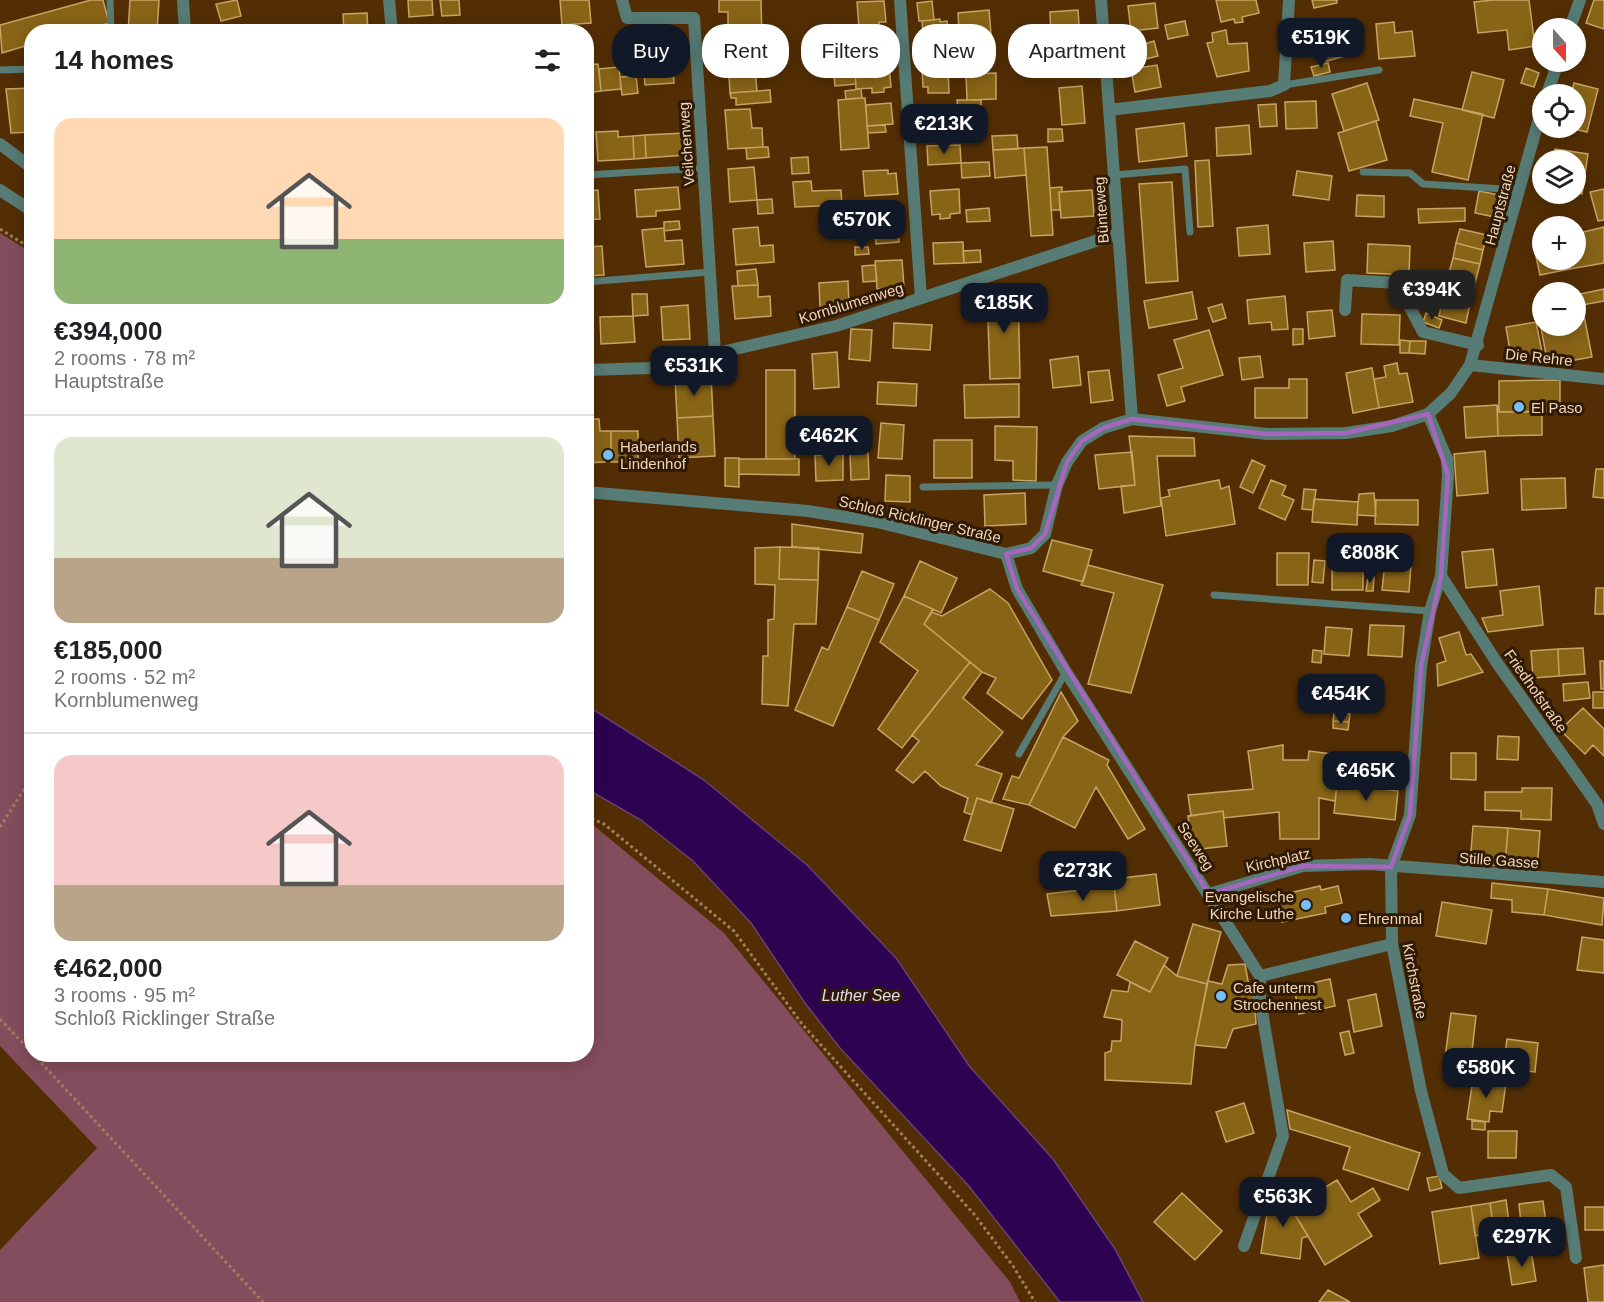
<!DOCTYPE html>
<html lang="en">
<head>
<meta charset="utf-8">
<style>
	:root { --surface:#fff; --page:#f6f6f6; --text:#202124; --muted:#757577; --line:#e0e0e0; --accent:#111827 }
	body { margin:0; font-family:Helvetica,sans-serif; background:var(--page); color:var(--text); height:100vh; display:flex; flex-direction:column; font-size:22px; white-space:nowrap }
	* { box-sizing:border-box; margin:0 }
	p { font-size:20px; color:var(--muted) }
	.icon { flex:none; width:33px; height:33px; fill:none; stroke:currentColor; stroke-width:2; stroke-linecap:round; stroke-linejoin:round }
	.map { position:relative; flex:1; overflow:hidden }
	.sheet { position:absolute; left:24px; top:24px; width:570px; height:1038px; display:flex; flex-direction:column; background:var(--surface); border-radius:24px; box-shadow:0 3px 15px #0003 }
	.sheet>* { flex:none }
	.hud { position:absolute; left:612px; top:24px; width:570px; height:54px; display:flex; gap:12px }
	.needle { width:39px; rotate:159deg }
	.buttons { position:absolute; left:1532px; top:18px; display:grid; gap:12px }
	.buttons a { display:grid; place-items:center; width:54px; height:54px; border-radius:50%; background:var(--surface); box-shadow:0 3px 15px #0003; font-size:30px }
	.price { position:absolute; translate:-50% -51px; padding:0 14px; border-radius:12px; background:var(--accent); color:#fff; font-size:20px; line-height:39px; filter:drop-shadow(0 2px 3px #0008) }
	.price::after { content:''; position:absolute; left:50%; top:36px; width:18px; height:14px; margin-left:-9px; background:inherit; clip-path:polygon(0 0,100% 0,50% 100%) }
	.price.active { background:#222; color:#fff }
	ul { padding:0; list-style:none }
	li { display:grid; align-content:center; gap:12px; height:318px; padding:0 30px }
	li+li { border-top:2px solid var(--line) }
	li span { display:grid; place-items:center; height:186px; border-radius:18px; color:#555 }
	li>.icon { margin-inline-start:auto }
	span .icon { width:108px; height:108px; fill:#fffc; stroke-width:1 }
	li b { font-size:26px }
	h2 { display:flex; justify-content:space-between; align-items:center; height:72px; padding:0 30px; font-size:26px }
	.tag { padding:0 21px; border-radius:24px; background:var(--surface); box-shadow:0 3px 15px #0003; font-size:21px; line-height:54px }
	.tag.active { background:var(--accent); color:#fff }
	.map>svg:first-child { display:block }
	.green { fill:#844d5d }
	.water { fill:#2d0250; stroke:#684170; stroke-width:1.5 }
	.building { fill:#886417; stroke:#c7a463; stroke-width:1.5 }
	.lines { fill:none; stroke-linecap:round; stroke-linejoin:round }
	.path { stroke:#9f7e5c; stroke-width:3; stroke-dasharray:3 3; stroke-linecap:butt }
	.service { stroke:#577b75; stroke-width:7 }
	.minor { stroke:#577b75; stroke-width:12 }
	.tertiary { stroke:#577b75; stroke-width:12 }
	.marked { fill:none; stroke:#a567be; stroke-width:4.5; stroke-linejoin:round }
	.poi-dot { fill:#76c0f7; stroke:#2f1a05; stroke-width:2 }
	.labels { text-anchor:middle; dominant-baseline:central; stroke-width:6; stroke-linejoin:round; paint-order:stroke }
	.street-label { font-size:15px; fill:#f3d5bc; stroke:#2f1a05 }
	.poi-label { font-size:15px; fill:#f3d5bc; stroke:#2f1a05; text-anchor:start }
	.water-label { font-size:16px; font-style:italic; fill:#e1d9ef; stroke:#2f1a05 }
</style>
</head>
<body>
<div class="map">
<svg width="1604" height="1302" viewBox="0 0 1604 1302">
	<rect width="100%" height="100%" fill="#532e04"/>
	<path class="green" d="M0 233 32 253V1054H586L587 823 593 825 724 933 1010 1282 1020 1302H0V1250L97 1148 0 1046Z"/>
	<path class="water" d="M586 705 704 780 807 865 896 958 970 1067 1053 1159 1115 1249 1143 1302H1060L968 1185 840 1048 805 1003 751 923 693 861 641 820 587 789Z"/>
	<path class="building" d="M91 0H103L109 23 78 32H32V44L2 53 0 25Z
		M130 0H159L157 32H128Z
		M237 0 241 16 221 21 216 4Z
		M408 0H432L433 15 409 17Z
		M440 0H459L460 15 442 16Z
		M560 0H589L591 23 562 25Z
		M719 0H761L762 40H750V48H708V38H717V30H728V12H719Z
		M1216 0H1256L1259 13 1242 17 1243 22 1235 23 1234 19 1221 22Z
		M1312 0H1337V3L1314 8Z
		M1493 0H1529L1535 46 1509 50 1507 30 1478 33 1474 2Z
		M1594 0H1604V29L1586 23Z
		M884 1 886 22H879V27L859 28 857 2Z
		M932 1 934 20 919 21 917 3Z
		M1155 3 1158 28 1131 31 1128 6Z
		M989 10 992 46 960 48 958 13Z
		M1078 10 1080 39 1051 40 1050 12Z
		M367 13 368 32H344L343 14Z
		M940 19V22L947 21 950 47 935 48 934 43 924 44 922 21Z
		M1185 21 1188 35 1168 39 1165 25Z
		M1394 22 1395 33 1412 31 1415 56 1379 59 1376 24Z
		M1291 25H1306V42H1290Z
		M225 26V32H201V28Z
		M1337 28 1345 56 1320 63 1312 35Z
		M1226 30 1228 44 1247 43 1249 71 1217 77 1207 43 1213 42 1212 33Z
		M869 31V41L851 42 850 32Z
		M1057 40 1058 48 1040 49 1039 41Z
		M1154 41 1158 56 1142 60 1138 46Z
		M1085 46 1087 63 1072 65 1070 48Z
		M846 49V56H831V50Z
		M672 57 674 83 645 85 643 59Z
		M754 58 757 91 730 93 728 60Z
		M1064 60 1065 69 1046 71 1045 62Z
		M854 61 856 84 835 86 833 63Z
		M1328 63 1330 72 1314 76 1311 67Z
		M598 64 601 91 586 93V65Z
		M889 65 891 87 884 88V92L872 93V88L856 89 855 68Z
		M1157 65 1161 87 1135 92 1131 69Z
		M948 66 949 93H928V87H923L922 67Z
		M619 67 621 89 601 91 599 69Z
		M1526 68 1539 73 1534 87 1521 83Z
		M1472 72 1504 80 1494 118 1462 110Z
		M996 73V99L967 100 966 74Z
		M636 76 638 93 622 95 620 77Z
		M1367 83 1379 120 1344 131 1332 94Z
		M1574 83 1598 89 1587 132 1570 128H1575V94H1571Z
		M1082 86 1085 123 1062 125 1059 88Z
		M32 88V132L11 133 6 89Z
		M861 89 862 98 846 99 845 91Z
		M770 90 771 102 736 105V98H731L730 93Z
		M862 98H865L869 148 841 150 838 100Z
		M1414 99 1483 114 1468 180 1432 172 1443 123 1410 116Z
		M957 100H981V108L958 109Z
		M1316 101 1317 128 1286 129 1285 102Z
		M891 103 893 124 867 126 866 105Z
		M1276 104 1277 126 1260 127 1258 105Z
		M750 109 752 128H762L763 147 728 149 725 110Z
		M1376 121 1387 160 1349 171 1338 133Z
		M1184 123 1187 156 1139 162 1136 129Z
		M885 125 886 132 868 133 867 126Z
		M1249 125 1251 154 1217 156 1216 128Z
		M1048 129H1062L1063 141 1048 142Z
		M618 131V137L633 136 634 159 598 161 596 132Z
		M684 133 685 155 646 158 645 135Z
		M645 135 646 158 634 159 633 136Z
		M1017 135 1018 149 993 150 992 136Z
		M960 145 961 163 928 165 927 146Z
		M763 147H768L769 157 747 159 746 148Z
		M1047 147 1053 235 1031 236 1024 148Z
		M1024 148 1026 175 995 178 993 150Z
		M1555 149 1588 154 1582 194 1575 193V160H1554Z
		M808 157 809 173 792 174 791 158Z
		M1209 160 1213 226 1198 227 1195 161Z
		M989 162 990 176 962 178 961 163Z
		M754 167 757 200 730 202 728 169Z
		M888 170V174L896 173 898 194 865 196 863 171Z
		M1297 171 1332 176 1329 200 1293 195Z
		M811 181 812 191 841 190 842 205 795 207 793 182Z
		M1172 182 1178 281 1146 283 1139 184Z
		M678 187 680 209 656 211V216L637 217 635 190Z
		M1062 187V192H1059L1060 210H1051L1050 188Z
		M959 189 960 213 950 214V218L940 219V214L932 215 930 191Z
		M1604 189V220L1598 221 1590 192Z
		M598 190 600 219 586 220V191Z
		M1092 190 1094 216 1061 218 1059 192Z
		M1479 191 1500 195 1495 217 1475 213Z
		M1357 195 1384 196V217L1356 216Z
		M772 199 773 213 758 214 757 200Z
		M855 204V214H842V205Z
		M892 205 893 215H897L899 242 876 244 872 207Z
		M989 208 990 221 967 222 966 210Z
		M1465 208V221L1419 223 1418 209Z
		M679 221 680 229 664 231V222Z
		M1268 225 1270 254 1239 256 1237 228Z
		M758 227 760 246 773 245 774 262 736 265 733 229Z
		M1604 227V263L1570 269 1568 260H1575V234Z
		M664 228 665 241 682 240 684 264 646 267 642 230Z
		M1460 229 1487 235 1483 250 1456 243Z
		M1333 241 1335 270 1306 272 1304 243Z
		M1542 241V260H1568L1570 269 1540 275 1533 243Z
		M586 242 587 247 602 246 604 275 586 276Z
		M963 242 964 263 934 264 933 243Z
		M1456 243 1483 250 1480 264 1453 258Z
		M1368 244 1410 246 1409 275 1367 273Z
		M855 247H868L869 254 855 255Z
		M980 250 981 262 964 263 963 251Z
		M1453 258 1480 264 1476 279 1449 273Z
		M902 260 904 287 877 289 875 261Z
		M875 265 877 281 863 282 862 266Z
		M756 269 758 285 738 286 737 271Z
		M1449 273 1476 279 1473 294 1446 287Z
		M848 281 849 305H841V309L820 307 819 283Z
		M758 285V297L770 296 771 316 735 319 732 286Z
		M1446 287 1473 294 1469 308 1442 302Z
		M1604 289V301L1582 305 1592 357 1548 365 1536 302 1542 301V326H1575V295Z
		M1018 290 1020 378 990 379 987 291Z
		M1192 292 1197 319 1149 328 1144 301Z
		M632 294H647L648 315 633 316Z
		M1285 296 1288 329 1272 330 1271 322 1249 324 1247 300Z
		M1442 302 1469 308 1466 323 1439 316Z
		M1222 304 1226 318 1213 322 1208 308Z
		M688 305 690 339 663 340 661 307Z
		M1332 310 1335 336 1309 339 1307 312Z
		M1426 313 1442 320 1439 328 1423 322Z
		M1362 314 1400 315 1399 345 1361 344Z
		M633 316 635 342 601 344 600 317Z
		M586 318 590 346H586Z
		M1536 322 1542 352 1511 357 1506 327Z
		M894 323 932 325 930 350 893 348Z
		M851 329 872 330 870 361 849 359Z
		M1293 329H1303V344L1293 345Z
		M1209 330 1223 375 1181 387 1185 401 1167 406 1158 375 1183 368 1174 340Z
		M1400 340 1410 341 1409 353H1400Z
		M1410 341H1426L1425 354 1409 353Z
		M837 352 839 387 814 389 812 354Z
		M1078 356 1081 385 1053 388 1050 360Z
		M1260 356 1263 377 1242 380 1239 358Z
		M1397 363 1399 374 1407 373 1413 402 1379 408 1374 379 1386 377 1384 366Z
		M1372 368 1379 408 1353 413 1346 373Z
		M766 370H795V459H766Z
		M1109 370 1113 400 1091 403 1088 372Z
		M711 375 713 416 677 418 675 377Z
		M1289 379H1307V418H1255V388H1289Z
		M1560 380V411L1499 412V381Z
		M878 382 917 384 916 406 877 404Z
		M1019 384V417L965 418 964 385Z
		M1497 405 1499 412H1542V435L1498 436Z
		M1497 405 1498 436 1466 438 1464 407Z
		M713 416 715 456 679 458 677 418Z
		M586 419H599L600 431H611V454L605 455V462L586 463Z
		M881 423 904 425 902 459 878 458Z
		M995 426 1037 427 1036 481 1013 480V461L995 460Z
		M611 431H638V462H611Z
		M845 433H861V453H846Z
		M842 434 843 454H828V435Z
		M1129 436 1194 438 1195 456H1157L1161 506 1124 513 1121 486 1135 485Z
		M934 440H972V478H934Z
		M1485 451 1488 493 1457 496 1454 454Z
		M868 452 869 479 851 480 850 453Z
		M1132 452 1135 485 1099 489 1095 455Z
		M843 454V480L816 481 815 455Z
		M725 458H739V487L725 486Z
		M739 459H799V475L739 474Z
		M1252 460 1265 466 1253 493 1240 487Z
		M1596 469H1604V498L1593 497Z
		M886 475 910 476V502L885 501Z
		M1565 478 1566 508 1522 510 1521 479Z
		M1219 480 1221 489 1229 486 1235 524 1166 536 1161 498 1170 496 1168 490Z
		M1271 480 1286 486 1282 495 1294 500 1285 520 1259 508Z
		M1304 489 1316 490 1313 510 1302 509Z
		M1025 493 1026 524 985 526 984 495Z
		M1374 493 1376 516 1357 515 1359 494Z
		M1314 499 1358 502 1357 525 1312 522Z
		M1376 500H1418V525L1375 524Z
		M792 524 863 534 861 553 792 547Z
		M1052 540 1092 550 1083 582 1043 571Z
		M780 547 779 579 818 580 816 624H794L788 706 762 704 763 656H768V620L774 619 775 585 755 584V548Z
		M780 547 819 548 818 580 779 579Z
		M1493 549 1497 585 1466 588 1462 552Z
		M1277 553H1309L1308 585H1277Z
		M1314 560 1325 561 1323 583 1312 582Z
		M920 561 957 578 941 613 904 596Z
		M1385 563 1411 566 1409 592 1382 590Z
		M1088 565 1163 585 1131 693 1088 684 1114 593 1081 585Z
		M1332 566H1363V590H1332Z
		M862 571 894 584 879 620 847 607Z
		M1368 577H1374L1373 591H1366Z
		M1539 586 1543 625 1488 632 1482 618 1503 615 1500 591Z
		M1596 588H1604V614H1595Z
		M990 589 1008 603 1052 680 1022 719 987 693 996 678 982 672 924 624 932 612 942 616Z
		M904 596 933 609 924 624 970 662 902 748 878 729 918 671 880 642Z
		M847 607 879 620 833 726 795 710 822 647 828 650Z
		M1370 625 1404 626 1402 657 1368 655Z
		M1326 627 1352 629 1349 656 1324 654Z
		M1459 632 1466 655 1471 654 1483 672 1438 686 1437 664 1446 661 1439 638Z
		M1583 648 1585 674 1559 676 1558 649Z
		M1558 649 1559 676 1533 678 1531 651Z
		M1313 650 1322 651 1321 663 1312 662Z
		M1600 661H1604V689H1601Z
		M970 662 982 672 963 698 1003 732 976 765 1002 774 991 803 977 798 972 815 964 812 968 798 941 786 925 771 913 783 896 770 919 741 912 735Z
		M1588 682 1590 698 1564 701 1563 684Z
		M1061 692 1078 721 1063 737 1029 805 1003 799 1012 776 1019 778Z
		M1593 692H1604V708H1593Z
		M1583 708 1604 729V756L1593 745 1585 754 1560 730Z
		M1334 713 1350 714 1349 722 1333 721Z
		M1333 721 1349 722 1348 730 1333 728Z
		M1498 736 1519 737 1518 760 1497 759Z
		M1063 737 1109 760 1107 765 1145 829 1128 839 1096 787 1075 828 1029 805Z
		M1283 745V760H1308L1309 751 1340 755 1335 801 1319 798V839H1280L1279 812 1224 818 1223 811 1191 816 1188 795 1253 789 1248 751Z
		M1451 753H1476V780L1451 779Z
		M1337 784 1398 791 1395 820 1334 813Z
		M1522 788H1552L1551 820 1521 819V811L1485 810V792H1522Z
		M977 798 1014 809 1001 851 964 840Z
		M1223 811 1227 846 1192 850 1188 816Z
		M1473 826 1508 828 1505 866 1470 864Z
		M1508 828 1540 831 1537 869 1505 866Z
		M1156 874 1160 905 1117 911 1113 879Z
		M1492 883 1548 889 1544 915 1512 912V900L1491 898Z
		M1114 886 1117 911 1051 916 1047 894Z
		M1320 886 1321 890 1338 886 1342 903 1325 907 1326 913 1282 922 1276 896Z
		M1548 889 1604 898 1602 925 1544 915Z
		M1442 902 1492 910 1486 944 1436 936Z
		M1193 924 1221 932 1207 984 1177 976Z
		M1582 937 1604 940V973L1577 970Z
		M1135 941 1168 958 1150 992 1117 975Z
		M1245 964 1250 992H1254L1256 1024 1233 1029 1226 1048 1195 1045 1208 981 1222 984 1228 965Z
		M1164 965 1177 976 1207 984 1195 1045 1191 1084 1105 1080V1053L1111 1051 1112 1041H1121L1122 1020 1104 1017 1112 990 1128 992 1130 982 1150 992Z
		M1330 979 1335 1006 1299 1014 1294 987Z
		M1376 994 1382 1026 1354 1032 1348 1000Z
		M1451 1013 1476 1016 1471 1060 1445 1057Z
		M1349 1031 1354 1053 1345 1055 1340 1033Z
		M1507 1039 1538 1043 1535 1072 1503 1068Z
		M1473 1079 1506 1083 1502 1112 1490 1111 1489 1122 1467 1119Z
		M1244 1103 1254 1133 1226 1142 1216 1112Z
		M1287 1110 1420 1153 1408 1190 1343 1169 1350 1147 1290 1129Z
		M1472 1121 1485 1122V1130L1472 1129Z
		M1488 1131H1517L1516 1158H1488Z
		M1439 1176 1442 1188 1430 1191 1427 1178Z
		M1337 1180 1351 1202 1373 1188 1380 1200 1358 1214 1372 1236 1325 1265 1291 1208Z
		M1182 1193 1222 1231 1195 1260 1154 1222Z
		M1270 1194 1307 1198 1291 1208 1308 1236 1302 1238 1300 1259 1261 1253Z
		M1506 1200 1510 1230 1494 1233 1490 1203Z
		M1543 1201 1547 1230 1522 1233 1519 1204Z
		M1490 1203 1494 1233 1475 1236 1471 1206Z
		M1471 1206 1479 1258 1440 1264 1432 1212Z
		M1585 1207H1604V1230H1585Z
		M1531 1250 1536 1281 1512 1285 1507 1254Z
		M1604 1265V1302H1588L1584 1268Z
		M1328 1290 1350 1302H1319Z"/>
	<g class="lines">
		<path class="path" d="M0 229 32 249
			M586 816 604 824 734 931 802 1024 974 1214 1013 1266 1035 1302
			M0 827 32 777
			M0 1019 32 1053
			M33 1054 263 1302"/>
		<path class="service" d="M110 0 111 32
			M0 70 32 69
			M1284 85 1379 70
			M1363 172 1410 173 1423 184 1520 190
			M586 175 703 168
			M1114 175 1185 169 1190 232
			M586 282 710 272
			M923 487 1057 485
			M1214 595 1430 611
			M1019 754 1066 672"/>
		<path class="minor" d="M183 0 185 32
			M389 0 392 32
			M622 0 627 18H694L715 353
			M900 0 921 298
			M1101 0 1132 419
			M1109 110 1270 91 1284 85 1289 0
			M0 144 32 168
			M1345 310 1347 280 1397 283 1423 332 1478 345
			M1470 365 1604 379
			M586 370 652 368 836 326 1117 234
			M1428 414 1447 459 1448 475 1441 576 1430 611 1421 666 1410 815 1391 867 1392 944 1421 1091 1443 1174 1459 1188 1551 1175 1566 1187 1576 1258
			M1006 554 1017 589 1066 672 1260 976V1000L1283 1136 1244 1246
			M1441 576 1497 663 1597 804 1604 824
			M1209 894 1303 866 1370 864 1604 882
			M1260 976 1392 944"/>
		<path class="tertiary" d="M1570 28 1580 0
			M1547 94 1558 62
			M0 190 32 211
			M586 492 808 511 877 522 1006 554 1031 548 1045 534 1057 485 1067 462 1082 441 1103 428 1132 419 1267 434 1346 433 1392 426 1428 414 1451 393 1470 365 1542 108"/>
	</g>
	<path class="marked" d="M1428 414 1448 475 1441 576 1421 666 1410 815 1391 867 1303 866 1209 894 1017 589 1006 554 1031 548 1045 534 1067 462 1082 441 1103 428 1132 419 1267 434 1346 433Z"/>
	<g class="poi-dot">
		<circle cx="1519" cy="407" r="6"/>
		<circle cx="608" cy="455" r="6"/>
		<circle cx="1306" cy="905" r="6"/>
		<circle cx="1346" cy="918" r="6"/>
		<circle cx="1221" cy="996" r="6"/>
	</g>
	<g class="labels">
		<g class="street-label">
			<text transform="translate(686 144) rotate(-94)">Veilchenweg</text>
			<text transform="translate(1500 205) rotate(-75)">Hauptstraße</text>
			<text transform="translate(1101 210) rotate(-94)">Bünteweg</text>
			<text transform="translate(851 303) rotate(-17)">Kornblumenweg</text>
			<text transform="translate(1539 357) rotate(6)">Die Rehre</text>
			<text transform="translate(920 519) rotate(13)">Schloß Ricklinger Straße</text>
			<text transform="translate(1536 691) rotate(55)">Friedhofstraße</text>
			<text transform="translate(1196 846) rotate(57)">Seeweg</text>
			<text transform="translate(1278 860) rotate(-13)">Kirchplatz</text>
			<text transform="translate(1499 860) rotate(4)">Stille Gasse</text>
			<text transform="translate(1415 981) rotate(79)">Kirchstraße</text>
		</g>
		<g class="poi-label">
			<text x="1531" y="407">El Paso</text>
			<text x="620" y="446">Haberlands<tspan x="620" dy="17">Lindenhof</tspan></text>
			<text x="1294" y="896" text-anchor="end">Evangelische<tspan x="1294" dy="17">Kirche Luthe</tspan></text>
			<text x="1358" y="918">Ehrenmal</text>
			<text x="1233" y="987">Cafe unterm<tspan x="1233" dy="17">Strochennest</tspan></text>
		</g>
		<g class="water-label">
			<text x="861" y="995">Luther See</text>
		</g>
	</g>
</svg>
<div class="buttons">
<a><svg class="needle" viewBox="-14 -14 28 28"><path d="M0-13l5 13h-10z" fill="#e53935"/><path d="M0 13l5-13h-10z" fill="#757577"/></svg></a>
<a><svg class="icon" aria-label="locate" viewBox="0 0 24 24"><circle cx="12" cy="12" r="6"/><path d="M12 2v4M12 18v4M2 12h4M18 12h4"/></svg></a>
<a><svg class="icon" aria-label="layers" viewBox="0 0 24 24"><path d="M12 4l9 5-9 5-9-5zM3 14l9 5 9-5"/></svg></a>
<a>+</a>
<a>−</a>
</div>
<b class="price" style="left:1321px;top:69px">€519K</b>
<b class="price" style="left:944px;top:155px">€213K</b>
<b class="price" style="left:862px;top:251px">€570K</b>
<b class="price active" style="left:1432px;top:321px">€394K</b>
<b class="price" style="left:1004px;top:334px">€185K</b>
<b class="price" style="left:694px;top:397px">€531K</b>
<b class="price" style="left:829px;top:467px">€462K</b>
<b class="price" style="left:1370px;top:584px">€808K</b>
<b class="price" style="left:1341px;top:725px">€454K</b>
<b class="price" style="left:1366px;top:802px">€465K</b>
<b class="price" style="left:1083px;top:902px">€273K</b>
<b class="price" style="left:1486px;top:1099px">€580K</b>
<b class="price" style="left:1283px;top:1228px">€563K</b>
<b class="price" style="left:1522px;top:1268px">€297K</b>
<div class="hud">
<a class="tag active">Buy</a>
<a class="tag">Rent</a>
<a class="tag">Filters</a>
<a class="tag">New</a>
<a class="tag">Apartment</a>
</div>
<section class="sheet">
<h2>14 homes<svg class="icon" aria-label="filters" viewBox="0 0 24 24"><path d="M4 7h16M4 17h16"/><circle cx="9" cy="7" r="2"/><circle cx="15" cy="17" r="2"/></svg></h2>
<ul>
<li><span style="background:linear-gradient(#ffd9b3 65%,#8fb573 0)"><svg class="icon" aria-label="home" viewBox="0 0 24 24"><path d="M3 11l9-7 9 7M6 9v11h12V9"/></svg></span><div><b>€394,000</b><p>2 rooms · 78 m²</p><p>Hauptstraße</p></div></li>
<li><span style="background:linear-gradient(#dfe7d0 65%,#b9a48a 0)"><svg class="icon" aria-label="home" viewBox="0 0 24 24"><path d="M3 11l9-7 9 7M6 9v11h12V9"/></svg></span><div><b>€185,000</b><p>2 rooms · 52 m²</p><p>Kornblumenweg</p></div></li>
<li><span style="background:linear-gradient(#f6c9c9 70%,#b9a48a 0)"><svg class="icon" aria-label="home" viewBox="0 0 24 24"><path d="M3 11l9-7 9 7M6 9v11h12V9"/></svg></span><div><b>€462,000</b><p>3 rooms · 95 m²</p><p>Schloß Ricklinger Straße</p></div></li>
</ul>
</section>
</div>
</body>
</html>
